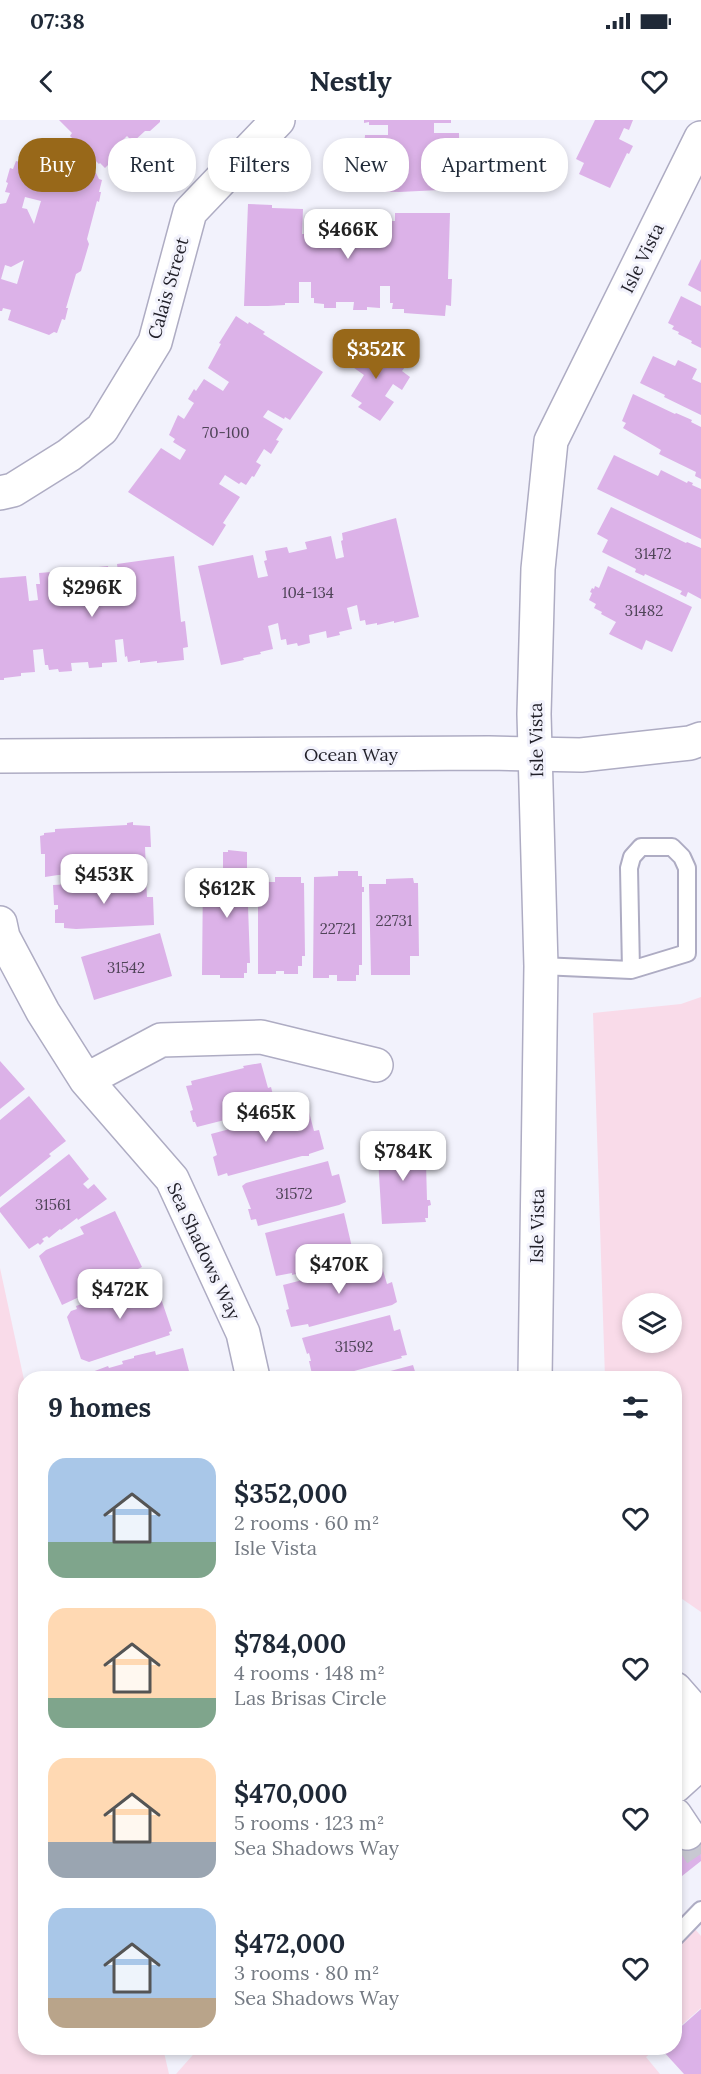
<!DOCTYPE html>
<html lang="en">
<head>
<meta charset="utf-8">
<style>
	:root { --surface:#fff; --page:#f2f2f3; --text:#1f2937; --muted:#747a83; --accent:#986819 }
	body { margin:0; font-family:Lora,serif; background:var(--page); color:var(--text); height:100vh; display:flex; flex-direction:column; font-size:22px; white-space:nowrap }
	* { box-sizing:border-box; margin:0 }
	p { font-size:20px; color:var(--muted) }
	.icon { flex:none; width:33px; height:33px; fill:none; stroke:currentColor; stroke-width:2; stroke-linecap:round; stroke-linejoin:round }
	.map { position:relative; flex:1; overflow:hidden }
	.sheet { position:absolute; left:18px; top:1251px; width:664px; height:684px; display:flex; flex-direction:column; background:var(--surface); border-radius:24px; box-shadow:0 3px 9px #0003 }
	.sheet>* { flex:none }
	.guide { position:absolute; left:18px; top:18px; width:666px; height:54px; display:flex; gap:12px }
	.tools { position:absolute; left:622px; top:1173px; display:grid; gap:12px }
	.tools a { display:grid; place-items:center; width:60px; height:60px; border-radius:50%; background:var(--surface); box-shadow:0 3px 9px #0003; font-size:30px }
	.price { position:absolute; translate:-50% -51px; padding:0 14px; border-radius:12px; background:#fff; color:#222; font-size:20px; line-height:39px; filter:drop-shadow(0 2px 3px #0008) }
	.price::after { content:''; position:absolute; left:50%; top:36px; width:18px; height:14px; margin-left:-9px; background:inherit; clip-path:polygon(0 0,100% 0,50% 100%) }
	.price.current { background:var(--accent); color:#fff }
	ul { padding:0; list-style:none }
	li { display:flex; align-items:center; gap:18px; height:150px; padding:0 30px }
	li span { display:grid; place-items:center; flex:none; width:168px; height:120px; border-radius:18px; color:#555 }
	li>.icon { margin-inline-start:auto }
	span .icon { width:72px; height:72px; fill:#fffc; stroke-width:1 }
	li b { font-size:26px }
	h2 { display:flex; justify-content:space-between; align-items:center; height:72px; padding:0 30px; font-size:26px }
	.pill { padding:0 21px; border-radius:24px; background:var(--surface); box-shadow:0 3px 9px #0003; font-size:21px; line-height:54px }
	.pill.current { background:var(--accent); color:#fff }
	.status { display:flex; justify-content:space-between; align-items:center; height:42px; padding:0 30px; background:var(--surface); direction:ltr }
	.status svg { height:16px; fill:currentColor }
	header { display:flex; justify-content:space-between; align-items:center; height:78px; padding:0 30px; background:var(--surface); font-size:27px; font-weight:700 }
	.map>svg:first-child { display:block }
	.green { fill:#f9dbe9; fill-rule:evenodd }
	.building { fill:#dcb2e8; fill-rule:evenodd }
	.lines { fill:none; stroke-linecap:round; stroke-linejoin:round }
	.minor-tunnel { stroke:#c8c8d2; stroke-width:33; stroke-dasharray:33 16; stroke-linecap:butt }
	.service-casing { stroke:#aeacc3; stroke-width:20 }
	.minor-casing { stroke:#aeacc3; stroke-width:36 }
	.tertiary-casing { stroke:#aeacc3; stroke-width:36 }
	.service { stroke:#fff; stroke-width:16 }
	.minor { stroke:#fff; stroke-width:33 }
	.tertiary { stroke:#fff; stroke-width:33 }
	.labels { text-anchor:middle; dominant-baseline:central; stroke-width:6; stroke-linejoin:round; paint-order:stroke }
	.number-label { font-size:15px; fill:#4f4458 }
	.street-label { font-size:18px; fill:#201f28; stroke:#f2f2fc }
</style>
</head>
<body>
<div class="status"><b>07:38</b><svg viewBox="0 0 49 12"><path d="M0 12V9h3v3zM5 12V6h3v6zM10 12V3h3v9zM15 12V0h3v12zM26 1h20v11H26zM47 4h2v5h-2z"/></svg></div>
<header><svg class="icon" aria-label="back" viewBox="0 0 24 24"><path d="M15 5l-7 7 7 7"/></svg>Nestly<svg class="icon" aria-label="heart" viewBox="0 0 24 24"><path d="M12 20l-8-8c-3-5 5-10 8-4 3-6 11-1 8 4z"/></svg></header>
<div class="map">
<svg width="701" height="1954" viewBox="0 0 701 1954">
	<rect width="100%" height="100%" fill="#f2f2fc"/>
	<path class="green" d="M701 877V1492L675 1474V1258H605L593 893 681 884ZM633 1184H672V1222H633Z
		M0 1148 26 1269V1928H163L169 1954H0Z
		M675 1786 701 1816V1888L675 1911Z
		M199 1928H657L646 1937 660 1954H176Z"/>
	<path class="building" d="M59 0H160V2L150 11H145L133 22 127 16 119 24 124 29 105 48 100 43 99 44 70 16 72 13Z
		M364 0H451V3H434V13H459L460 69 399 72 362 71 361 45H363L365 15H388V5H369V2L364 3Z
		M595 0H633L629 10 624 8 619 19 633 26 629 34 627 33 610 68 579 54 584 43 576 39Z
		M16 41 44 49 43 52 51 54 54 43 76 49 79 48 96 53 99 59 102 60 99 72H101L99 82 97 81 87 119 89 124 81 151 76 154 66 188H68L65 200 62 199 57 213 54 212 49 215 8 200 11 190 3 188 2 191H0V84L6 83 10 73 5 72 8 63 6 62 10 48 13 49ZM25 77 41 81 34 104 27 89 22 88ZM24 140 17 164 1 159 5 145 11 147Z
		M248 84 272 85V88L303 89 302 114H312V99H316V90L339 91V95L357 96V92L382 93 381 118H391L392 101H395V93H450L448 159H452L451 186 446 185 445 196 404 193V189H392L393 183H390V166H380V188L367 187V190H353L354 182H336V188H324V184L314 183V178H311V162H299V183H285V185L268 186H244Z
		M701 139V172L688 165Z
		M681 176 701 186V228L691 223 692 221 678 214 679 212 672 209 674 206 668 203Z
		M236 196 248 204 249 202 265 212 263 214 323 252 290 300 285 297 284 299 268 290 263 297 283 309 276 320 279 321 271 334 264 329 256 342 261 345 254 357 252 356 246 365 241 362 239 364 225 355 219 364 240 377 223 403 226 405 213 426 128 372 161 328 180 340 186 330 173 322 175 319 169 315 178 295 184 299 194 283 188 279 194 269 196 271 204 259 223 271 229 262 208 248 221 224 219 223Z
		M362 225 376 235 380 230 405 247 402 251 410 257 402 270 393 264 385 276 394 282 380 301 358 287 362 283 351 276 364 255 350 245 353 241 348 238 355 227 359 230Z
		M653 236 675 246 678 240 697 249 692 259 701 263V295L664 277 665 275 640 263Z
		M633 274 675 294 676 293 692 300 691 302 701 307V359L695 356 696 352 659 334 661 330 623 308 626 303 622 301Z
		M614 335 658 356 661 350 687 363 688 361 693 363 692 365 701 369V419L597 369Z
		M611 387 686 423 687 422 701 428V479L688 472 686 477 680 474 682 471 645 454 644 456 635 452 636 449 602 432 608 420 597 414Z
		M396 398 419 497 394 503V501L377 505V503L366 505 365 500 360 501 357 485 347 488 352 509 339 512 340 515 327 518 326 511 309 515 310 523 298 526 297 523 287 525 286 519 281 520 278 503 268 506 273 529 260 532 261 534 243 538 244 540 221 545 198 446 253 435 258 458 268 456 264 441 267 440 265 431 287 427 289 433 307 429 305 422 331 416 336 439 344 437 341 421 343 420 342 413Z
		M174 436 181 502 185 501 188 527 183 528 184 540 157 543V541L140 543V540L128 542 127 536 125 537 123 519 115 520 117 542 102 543V547L89 548 88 542 71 543 72 551 59 552 58 549 49 550 48 545H45L43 529 33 530 35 552 21 553V556L4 558V560H0V458L26 456 29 481 38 480 36 464H40L39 453 63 451 64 456 80 454 79 449 108 446 110 470 117 469 116 452H118L117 444Z
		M608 446 692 487 672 532 646 520 642 530 609 514 616 502 601 494 602 492 594 488 596 484 589 480 592 473 590 472 592 468 594 469 595 466 599 468Z
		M133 702V705L150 706 151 727H145L146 750 58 755 45 757V734H41L40 716 44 715V713L55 712V709L127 705V703Z
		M228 730 247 732V754H250V786H248L250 843H247V853H244V858H220V855H202L203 754H223V732H228Z
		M338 751H358V756H362V767H364V772H362V845H359V855H356V861H337V855H329V858H313L314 757 338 756Z
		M275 757H301V763H304L305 836H302V846H298V854H284V851H276V854H258V762H275Z
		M413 758 414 763H418L419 836H410V855H371L369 764H386V759Z
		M146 760 147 777H153L154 805 76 809 64 808V803H55V790L58 789V785H54L53 765Z
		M160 813 172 856 94 880 81 837Z
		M0 941 25 969 0 989Z
		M261 943 268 968 271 967 276 987 197 1007 195 1002H193L190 991 193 990 186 966 192 965 191 961 244 948 243 946Z
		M29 976 66 1021 49 1034 51 1036 0 1077V1000Z
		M308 988 314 1011 319 1010 324 1029 309 1034V1036H302L228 1056 227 1053 218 1056 213 1037 217 1035 211 1014Z
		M397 1018V1021L409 1020V1023L422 1022 423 1027 425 1026 428 1042 426 1043 427 1080H430L431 1085 428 1086V1098H425L426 1102 382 1104 377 1022 382 1021V1019Z
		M69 1034 89 1059 83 1064 88 1069 94 1064 107 1079 78 1100 77 1098 61 1110 60 1109 49 1118 47 1116 42 1119 44 1121 40 1125 38 1123 29 1129 0 1092V1088Z
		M328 1041 332 1056 339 1054 346 1082 339 1085 258 1106 256 1099 251 1100 248 1089H251L242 1066 246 1063Z
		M115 1091 142 1147 101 1167 100 1170 93 1173 90 1172 62 1185 39 1136 46 1130 84 1114 80 1107Z
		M344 1093 354 1136 341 1142 292 1155V1153L276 1156 265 1113Z
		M380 1140 387 1164 392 1162 397 1182 392 1185 309 1207 308 1204 291 1207 286 1190 289 1189 283 1165Z
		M153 1155 172 1211 169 1212 170 1215 89 1242 81 1239 67 1197 71 1191 77 1189 76 1186 99 1178 98 1176 107 1173 106 1172 130 1165 129 1163Z
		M390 1195 394 1211 400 1209 407 1235 401 1236 402 1238 332 1257 331 1255 320 1258 318 1252 312 1254 309 1241H311L309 1233 307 1234 302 1218Z
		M183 1228 190 1255 189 1258H93L92 1252 108 1246 109 1248 123 1244 122 1241 134 1238V1236L155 1231 156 1235Z
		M413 1245 417 1258H364Z
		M700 1703 701 1741 682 1756 678 1750 675 1752V1724Z
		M701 1889V1954H684L663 1931V1928H675V1912Z"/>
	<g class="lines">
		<path class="minor-tunnel" d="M687 1713 701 1734"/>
		<g class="service-casing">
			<path id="service" d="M541 846 631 850 687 833V748L682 737 672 727H641L632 737 629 748 631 850
				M675 1817 701 1790"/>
		</g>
		<g class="minor-casing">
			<path id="minor" d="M0 373 13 370 69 335 102 309 155 222 190 92 278 0
				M0 803 3 817 43 892 86 960 172 1059 243 1213 253 1258
				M86 960 161 920 261 917 376 945
				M535 1258 541 846 534 594 538 449 551 321 701 18
				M675 1569 698 1595 695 1648 675 1666
				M675 1695 687 1713"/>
		</g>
		<g class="tertiary-casing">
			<path id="tertiary" d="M0 636 489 633 581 635 690 623 701 619"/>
		</g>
		<use href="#service" class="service"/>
		<use href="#minor" class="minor"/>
		<use href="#tertiary" class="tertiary"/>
	</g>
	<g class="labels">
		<g class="number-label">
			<text x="226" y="312">70-100</text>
			<text x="653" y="433">31472</text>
			<text x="308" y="472">104-134</text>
			<text x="644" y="490">31482</text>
			<text x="394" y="800">22731</text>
			<text x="338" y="808">22721</text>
			<text x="126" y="847">31542</text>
			<text x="294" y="1073">31572</text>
			<text x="53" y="1084">31561</text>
			<text x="354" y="1226">31592</text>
		</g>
		<g class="street-label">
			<text transform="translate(642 138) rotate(-64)">Isle Vista</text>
			<text transform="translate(168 168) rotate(-74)">Calais Street</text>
			<text transform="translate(536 620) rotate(-91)">Isle Vista</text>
			<text x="351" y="634">Ocean Way</text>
			<text transform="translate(537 1106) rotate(-89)">Isle Vista</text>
			<text transform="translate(204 1131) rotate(65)">Sea Shadows Way</text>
		</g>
	</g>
</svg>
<div class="tools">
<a><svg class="icon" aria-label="layers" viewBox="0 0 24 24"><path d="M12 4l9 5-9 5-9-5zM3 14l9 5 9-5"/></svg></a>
</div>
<b class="price" style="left:348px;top:140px">$466K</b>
<b class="price current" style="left:376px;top:260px">$352K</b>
<b class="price" style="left:92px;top:498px">$296K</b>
<b class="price" style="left:104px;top:785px">$453K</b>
<b class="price" style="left:227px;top:799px">$612K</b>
<b class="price" style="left:266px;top:1023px">$465K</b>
<b class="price" style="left:403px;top:1062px">$784K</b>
<b class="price" style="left:339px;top:1175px">$470K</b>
<b class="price" style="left:120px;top:1200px">$472K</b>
<div class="guide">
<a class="pill current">Buy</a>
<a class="pill">Rent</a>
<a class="pill">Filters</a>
<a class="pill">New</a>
<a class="pill">Apartment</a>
</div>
<section class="sheet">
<h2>9 homes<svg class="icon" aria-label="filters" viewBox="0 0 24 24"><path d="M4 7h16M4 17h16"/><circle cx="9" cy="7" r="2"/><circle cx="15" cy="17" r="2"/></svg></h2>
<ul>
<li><span style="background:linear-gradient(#a9c7e8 70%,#7fa58c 0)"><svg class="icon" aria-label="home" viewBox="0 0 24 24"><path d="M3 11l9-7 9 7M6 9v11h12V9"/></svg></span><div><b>$352,000</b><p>2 rooms · 60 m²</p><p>Isle Vista</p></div><svg class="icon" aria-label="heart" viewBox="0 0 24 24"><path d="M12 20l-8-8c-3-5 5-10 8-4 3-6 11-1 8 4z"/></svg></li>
<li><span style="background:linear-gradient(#ffd9b3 75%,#7fa58c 0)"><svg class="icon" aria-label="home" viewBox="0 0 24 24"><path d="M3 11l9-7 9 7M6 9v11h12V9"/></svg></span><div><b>$784,000</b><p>4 rooms · 148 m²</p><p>Las Brisas Circle</p></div><svg class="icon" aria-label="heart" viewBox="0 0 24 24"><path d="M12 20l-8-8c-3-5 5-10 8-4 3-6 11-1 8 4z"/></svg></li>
<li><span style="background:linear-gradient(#ffd9b3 70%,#9aa5b1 0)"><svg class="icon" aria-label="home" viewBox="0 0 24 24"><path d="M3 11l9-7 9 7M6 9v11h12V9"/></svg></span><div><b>$470,000</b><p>5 rooms · 123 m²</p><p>Sea Shadows Way</p></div><svg class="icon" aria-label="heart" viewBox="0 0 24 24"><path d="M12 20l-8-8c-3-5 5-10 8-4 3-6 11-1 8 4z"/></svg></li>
<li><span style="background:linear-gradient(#a9c7e8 75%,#b9a48a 0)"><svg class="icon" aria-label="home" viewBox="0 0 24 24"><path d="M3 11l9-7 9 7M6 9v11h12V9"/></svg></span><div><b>$472,000</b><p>3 rooms · 80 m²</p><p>Sea Shadows Way</p></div><svg class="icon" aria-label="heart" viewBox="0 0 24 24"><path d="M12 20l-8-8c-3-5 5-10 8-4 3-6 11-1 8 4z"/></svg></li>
</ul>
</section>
</div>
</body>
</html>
